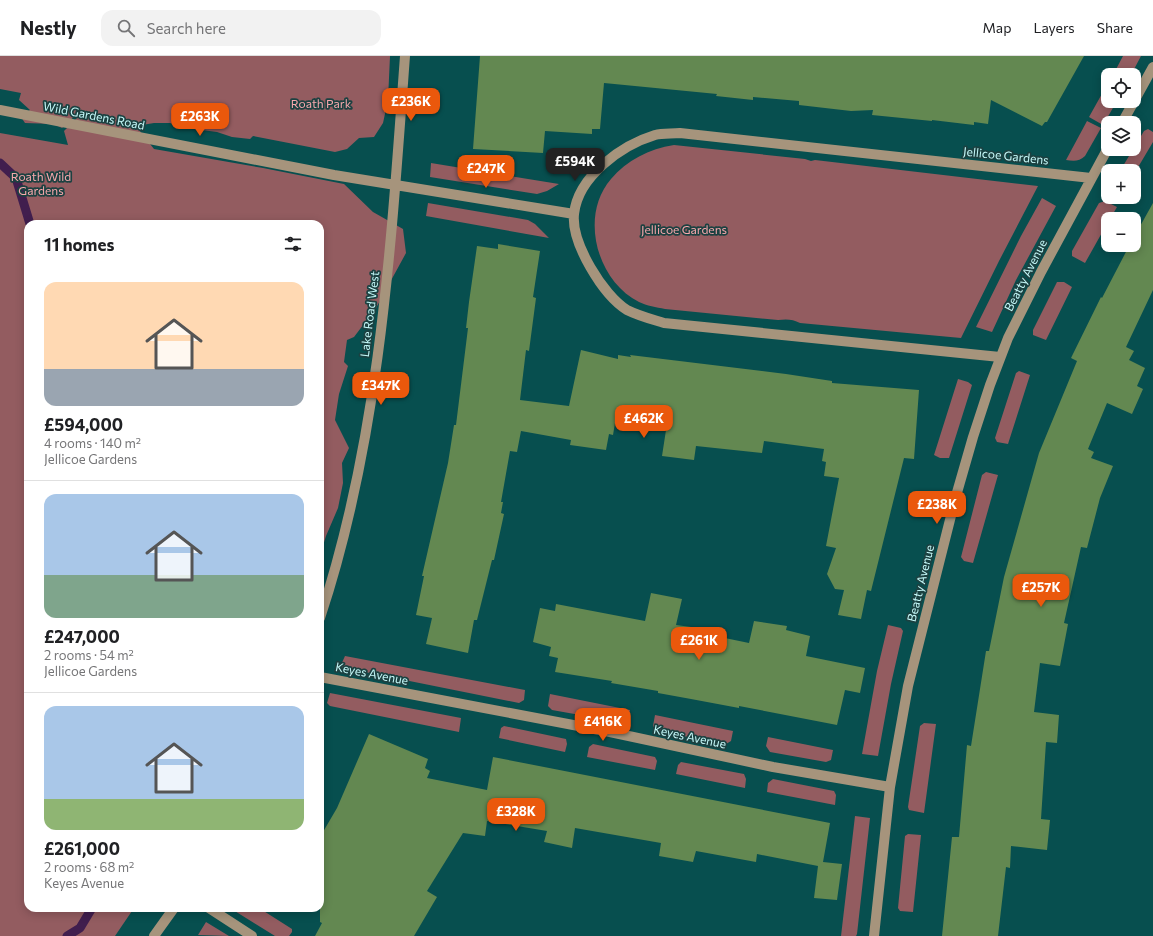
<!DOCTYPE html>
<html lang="en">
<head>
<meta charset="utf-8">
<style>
	:root { --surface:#fff; --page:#f2f2f2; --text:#202124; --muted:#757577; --line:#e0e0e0; --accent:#ea580c }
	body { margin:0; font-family:Commissioner,sans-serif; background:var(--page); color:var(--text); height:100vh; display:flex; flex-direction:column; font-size:15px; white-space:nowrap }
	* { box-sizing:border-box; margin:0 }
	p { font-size:13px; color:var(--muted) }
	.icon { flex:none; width:22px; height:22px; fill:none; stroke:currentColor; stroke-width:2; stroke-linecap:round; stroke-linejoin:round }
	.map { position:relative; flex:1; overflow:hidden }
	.sheet { position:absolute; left:24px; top:164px; width:300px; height:692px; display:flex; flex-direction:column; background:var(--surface); border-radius:12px; box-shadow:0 2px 10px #0003 }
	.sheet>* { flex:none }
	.tools { position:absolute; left:1101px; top:12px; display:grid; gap:8px }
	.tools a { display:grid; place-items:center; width:40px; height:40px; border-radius:8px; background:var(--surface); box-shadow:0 2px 10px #0003; font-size:20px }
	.price { position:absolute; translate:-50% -34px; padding:0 9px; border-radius:8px; background:var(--accent); color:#fff; font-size:13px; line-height:26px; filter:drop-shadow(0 1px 2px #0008) }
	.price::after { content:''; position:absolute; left:50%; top:24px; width:12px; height:9px; margin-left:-6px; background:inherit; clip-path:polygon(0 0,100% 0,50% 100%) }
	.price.selected { background:#222; color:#fff }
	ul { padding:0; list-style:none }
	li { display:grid; align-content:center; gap:8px; height:212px; padding:0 20px }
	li+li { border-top:1px solid var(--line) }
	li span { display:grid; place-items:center; height:124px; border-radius:12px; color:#555 }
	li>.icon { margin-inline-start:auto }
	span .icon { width:72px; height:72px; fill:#fffc; stroke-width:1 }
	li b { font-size:17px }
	h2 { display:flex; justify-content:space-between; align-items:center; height:48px; padding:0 20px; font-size:17px }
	header { display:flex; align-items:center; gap:24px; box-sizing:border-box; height:56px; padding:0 20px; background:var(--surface); border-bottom:1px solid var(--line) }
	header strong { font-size:19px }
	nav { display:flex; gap:22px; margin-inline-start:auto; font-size:14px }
	.search { width:280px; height:36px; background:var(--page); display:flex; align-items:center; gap:10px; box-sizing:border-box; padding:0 14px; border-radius:12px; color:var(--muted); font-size:15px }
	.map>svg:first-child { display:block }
	.green { fill:#935c60 }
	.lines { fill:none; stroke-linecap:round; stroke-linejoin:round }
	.stream { stroke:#411e4e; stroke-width:9 }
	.building { fill:#638851 }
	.minor { stroke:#a6947c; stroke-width:10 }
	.labels { text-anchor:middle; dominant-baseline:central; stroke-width:3.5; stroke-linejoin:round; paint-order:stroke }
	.park-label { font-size:12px; fill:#f9a8ad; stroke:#1c4141 }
	.street-label { font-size:12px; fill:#c5f9f9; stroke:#1c4141 }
</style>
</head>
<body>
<header>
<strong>Nestly</strong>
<div class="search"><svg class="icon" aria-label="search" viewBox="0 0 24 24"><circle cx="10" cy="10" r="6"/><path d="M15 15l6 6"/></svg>Search here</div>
<nav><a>Map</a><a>Layers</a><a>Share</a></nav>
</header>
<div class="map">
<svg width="1153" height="880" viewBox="0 0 1153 880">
	<rect width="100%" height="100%" fill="#074f4f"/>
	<path class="green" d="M0 0H390L388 44 383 67 374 81 359 82 347 93 335 96 253 80 250 83 232 81 217 76 194 73 170 67H154L136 70 154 93 263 112 344 128 373 156 403 173 406 197 376 252 354 281 347 284 344 306 348 310 339 338 335 364 349 392 342 407 343 427 338 452 326 480 320 499V168H28V852H134L115 880H0V77L68 89 64 75 81 58H77L62 72 54 68 25 67 21 61 30 54 19 44 21 37 0 33Z
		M1123 0H1141L1131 19H1113Z
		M1108 27V45H1117L1103 69 1089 61Z
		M1087 65 1101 72 1085 100C1079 106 1073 105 1066 104Z
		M1148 73 1153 76V86L1134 118V115H1120L1144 75Z
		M674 89 805 103 811 105 815 104 1038 130 999 205 961 282 800 267C793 263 786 263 778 264L665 253C656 251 647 250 639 246 597 225 579 160 611 123 627 104 649 93 674 89Z
		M431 107 559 128 547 135 537 138 430 121Z
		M1042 142 1056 150 1016 224 992 276 976 271 1021 180Z
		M1105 145 1117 151 1110 163H1108V166L1085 207 1072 200V195L1099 147Z
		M428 147 528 164 535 168 549 182 426 160Z
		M1057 226H1064L1072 231 1046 284 1033 279V274Z
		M1019 315 1030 319 1008 388 997 386 995 382 1016 317Z
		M958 323 968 326 972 329 949 402H940L934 399Z
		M986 416 998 419 973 507 964 505 961 501 982 419Z
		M888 569 901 572 903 575 891 628 878 700 862 698 877 615Z
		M345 600 525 634 524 644 519 647 340 611Z
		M330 637 461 662 459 676 330 650 327 647Z
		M550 638 630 654 628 664 625 667 552 654 548 650Z
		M655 659 733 675 731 685 726 688 656 675 653 670Z
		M924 667 936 668 924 757 909 754 908 751 920 670Z
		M504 670 566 683 567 688 565 696 499 682 501 672Z
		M768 681 833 694 831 704 826 706 770 696 766 690Z
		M593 688 655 701 657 705 655 714 587 701 589 691Z
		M681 706 744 718 746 723 745 732 676 718 678 709Z
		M773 723 834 735 836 739 835 749 767 736 768 727Z
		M855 760 870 762 857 878 856 880H841Z
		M908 778 921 779 913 856 900 855 898 852 905 780Z
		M230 852H259L292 873V876L289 880H275Z
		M206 866 229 880 198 879Z"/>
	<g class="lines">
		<path class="stream" d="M0 107 16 122 30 168
			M67 880 80 872 92 852"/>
	</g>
	<path class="building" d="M480 0H1084L1047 66H1045L1042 70 991 44 988 68 974 66V69L932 64V65L872 59 873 54 851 55 799 49V45L753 41V44L716 40 717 38 604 27 600 73H592V78L545 75 543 97 473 93Z
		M1153 147V234L1126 291 1134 295 1129 304 1145 312 1137 330 1143 333 1132 358 1107 347 1088 393 1094 396 1091 402 1113 410 1100 442 1087 492 1081 491 1064 567 1068 568 1060 610 1040 607 1034 656 1059 659 1057 687 1046 686 1041 763 1050 764 1047 794 1011 790 1010 812 1006 811 998 880H942L952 781H959L967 689 971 690 986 595H989L1004 521 1039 397 1077 305 1071 302 1101 241 1102 242 1128 192 1129 189H1134V181Z
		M498 188 540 195 533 241 536 242 529 295 526 294 520 344 569 350 581 294 618 303V299L631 301 630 299 786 318 832 325V327L919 334 914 403 904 402 871 535 867 534 861 563 838 559 844 534 835 533 827 518 836 492 826 490 839 422 824 420 826 406 822 405 824 393 764 385 762 397 696 390 694 404 662 400 666 374 615 367 613 379 609 378 606 394 570 389 571 384 521 375 517 396 510 395 501 446H503L501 457 504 458 494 504H492L477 564H474L468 597 426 588 432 562 416 559 424 520H422L448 407 454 369H456L468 272H466L469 246 477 190 498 193Z
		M651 537 682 543 676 569 691 571V575L749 587 754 565 787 570 786 574 810 580 806 600 865 612 860 637 845 634 837 669 739 650V652L691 643 658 637V635L611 627 612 625 555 616 558 602 549 600 551 591 533 586 540 552 555 555 556 548 645 565Z
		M369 678 428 703 425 712 430 715 427 722 487 734 493 701 830 767 823 806 842 808 837 844 814 842 818 810 757 798 756 806 696 795 693 806 659 800 661 787 575 772 572 792 544 786 547 775 487 765 485 780 463 777 427 835 437 841 414 880H315L322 867 320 866V781L337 752Z"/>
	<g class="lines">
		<path class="minor" d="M0 54 334 119 574 158
			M1122 67 1153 11
			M1000 301 664 267C651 263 639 260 627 254 603 239 571 187 574 158 578 120 622 89 655 79 663 77 672 78 680 77L1091 122
			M320 562C380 381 391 189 405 0
			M320 621 610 676 773 711 890 731
			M209 852 252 880
			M154 880 174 852
			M874 880 890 731 908 630 956 440 973 381 990 329 1008 282 1041 216 1108 92"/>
	</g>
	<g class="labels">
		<g class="park-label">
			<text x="321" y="47">Roath Park</text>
			<text x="41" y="120">Roath Wild<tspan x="41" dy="14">Gardens</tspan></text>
			<text x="684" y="173">Jellicoe Gardens</text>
		</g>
		<g class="street-label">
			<text transform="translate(94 59) rotate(11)">Wild Gardens Road</text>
			<text transform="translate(1006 99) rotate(6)">Jellicoe Gardens</text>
			<text transform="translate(1025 219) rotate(-63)">Beatty Avenue</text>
			<text transform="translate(369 258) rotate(-83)">Lake Road West</text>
			<text transform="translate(920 527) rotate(-76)">Beatty Avenue</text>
			<text transform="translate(372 617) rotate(11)">Keyes Avenue</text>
			<text transform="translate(690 680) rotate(12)">Keyes Avenue</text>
		</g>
	</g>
</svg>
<div class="tools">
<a><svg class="icon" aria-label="locate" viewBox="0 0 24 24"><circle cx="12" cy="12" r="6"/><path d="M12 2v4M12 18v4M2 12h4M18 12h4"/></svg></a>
<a><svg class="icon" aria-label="layers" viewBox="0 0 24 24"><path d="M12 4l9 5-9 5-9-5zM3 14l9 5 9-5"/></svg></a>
<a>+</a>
<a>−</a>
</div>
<b class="price" style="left:411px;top:66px">£236K</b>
<b class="price" style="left:200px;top:81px">£263K</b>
<b class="price selected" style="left:575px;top:126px">£594K</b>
<b class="price" style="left:486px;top:133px">£247K</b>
<b class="price" style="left:381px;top:350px">£347K</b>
<b class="price" style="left:644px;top:383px">£462K</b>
<b class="price" style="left:937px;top:469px">£238K</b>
<b class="price" style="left:1041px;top:552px">£257K</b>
<b class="price" style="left:699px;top:605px">£261K</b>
<b class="price" style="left:603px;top:686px">£416K</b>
<b class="price" style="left:516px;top:776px">£328K</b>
<section class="sheet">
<h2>11 homes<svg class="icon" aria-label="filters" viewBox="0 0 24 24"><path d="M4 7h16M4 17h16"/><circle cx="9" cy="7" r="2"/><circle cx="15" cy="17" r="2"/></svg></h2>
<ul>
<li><span style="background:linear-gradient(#ffd9b3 70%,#9aa5b1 0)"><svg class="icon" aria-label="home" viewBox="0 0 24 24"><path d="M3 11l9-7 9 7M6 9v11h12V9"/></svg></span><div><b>£594,000</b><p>4 rooms · 140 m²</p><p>Jellicoe Gardens</p></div></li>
<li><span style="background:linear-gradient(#a9c7e8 65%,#7fa58c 0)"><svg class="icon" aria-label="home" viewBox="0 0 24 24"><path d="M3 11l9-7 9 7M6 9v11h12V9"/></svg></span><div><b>£247,000</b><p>2 rooms · 54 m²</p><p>Jellicoe Gardens</p></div></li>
<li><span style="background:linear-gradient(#a9c7e8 75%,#8fb573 0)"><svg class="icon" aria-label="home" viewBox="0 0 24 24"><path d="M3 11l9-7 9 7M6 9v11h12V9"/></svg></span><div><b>£261,000</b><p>2 rooms · 68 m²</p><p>Keyes Avenue</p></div></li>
</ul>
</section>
</div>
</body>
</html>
